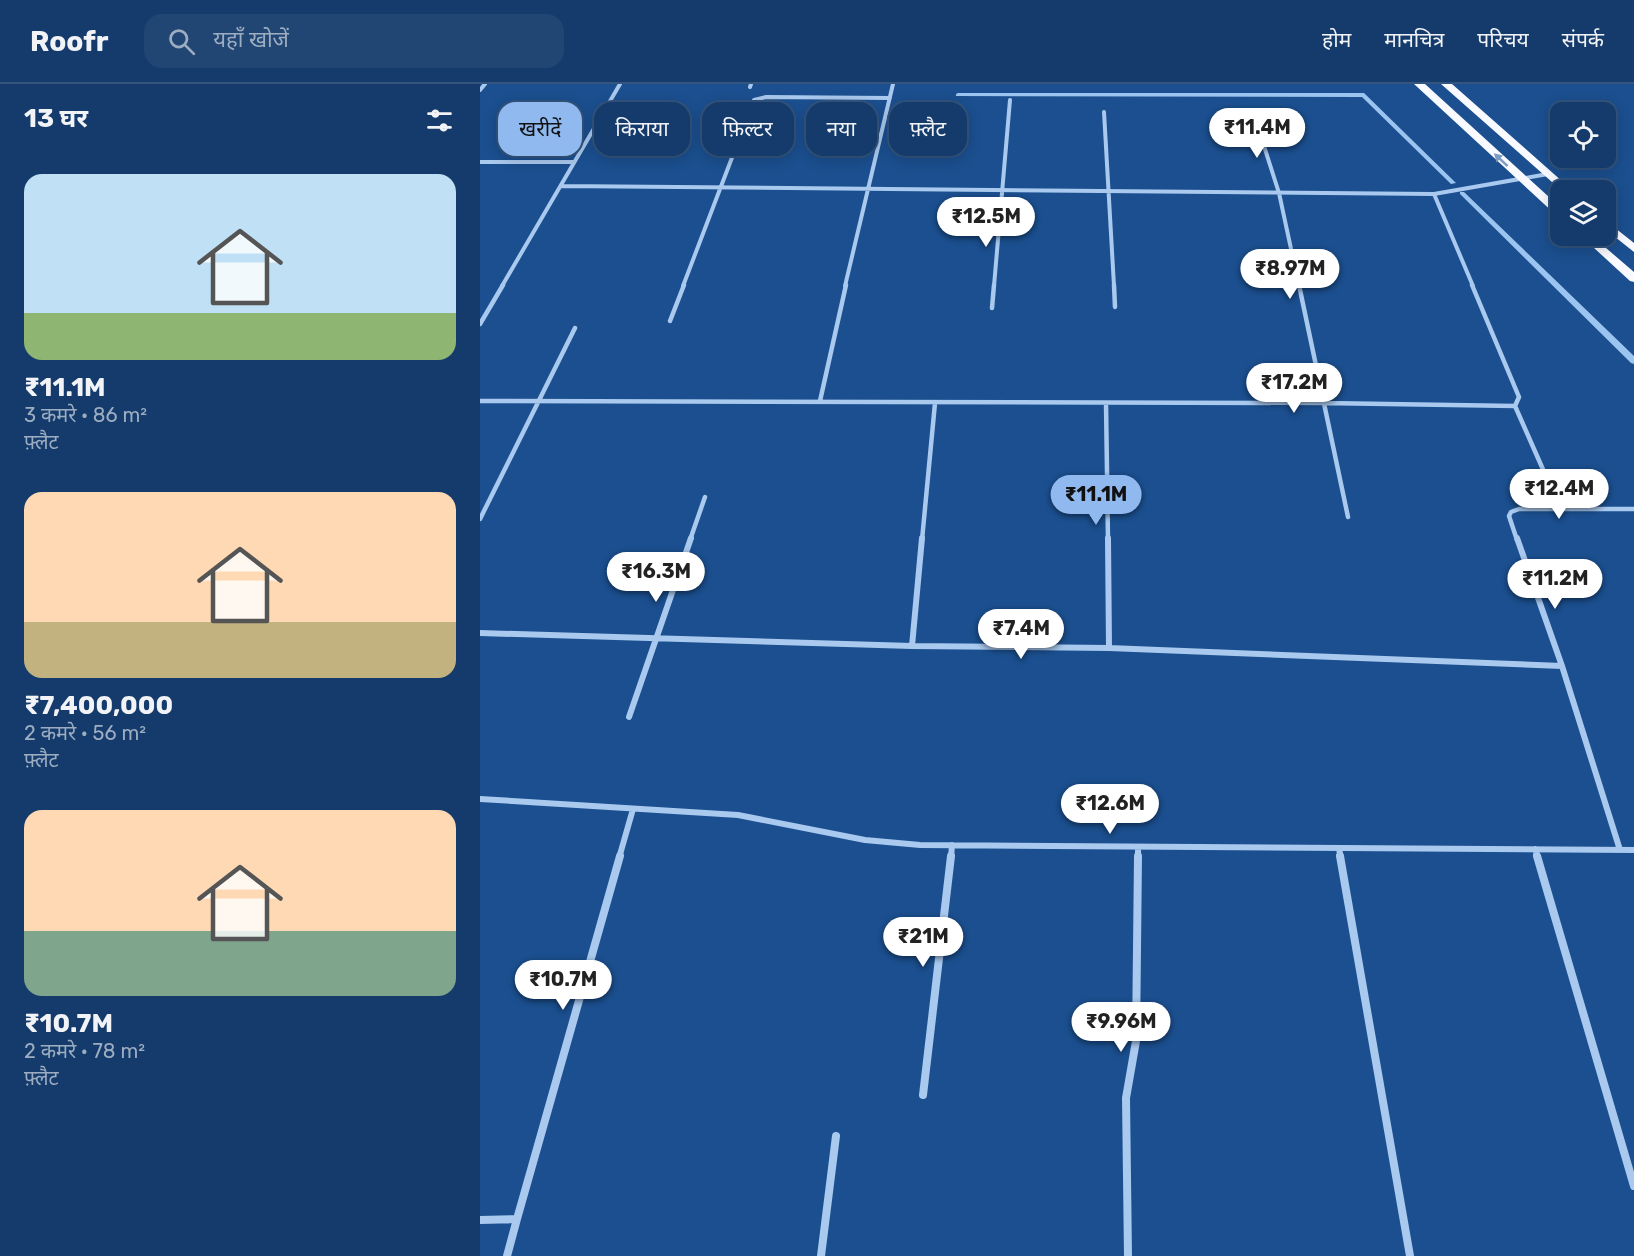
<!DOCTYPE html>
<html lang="hi">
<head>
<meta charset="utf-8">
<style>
	:root { --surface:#143b6b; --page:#214673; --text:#f1f3f6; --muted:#9dadc1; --line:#33557e; --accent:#90b9f0 }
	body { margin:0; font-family:Rubik,"Noto Sans Devanagari",sans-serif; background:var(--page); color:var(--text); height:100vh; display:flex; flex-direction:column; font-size:22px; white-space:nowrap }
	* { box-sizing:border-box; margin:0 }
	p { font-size:20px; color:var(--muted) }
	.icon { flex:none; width:33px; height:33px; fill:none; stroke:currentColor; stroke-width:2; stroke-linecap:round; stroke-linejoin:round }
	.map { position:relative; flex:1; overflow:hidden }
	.panel { display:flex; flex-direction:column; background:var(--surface); width:480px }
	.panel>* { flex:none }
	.hud { position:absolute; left:18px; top:18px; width:570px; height:54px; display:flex; gap:12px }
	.buttons { position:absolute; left:1070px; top:18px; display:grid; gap:12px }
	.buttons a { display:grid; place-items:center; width:66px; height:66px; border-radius:12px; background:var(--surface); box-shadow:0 3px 15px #0003,0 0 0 2px var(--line); font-size:30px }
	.price { position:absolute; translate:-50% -51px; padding:0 14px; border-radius:21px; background:#fff; color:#222; font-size:20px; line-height:39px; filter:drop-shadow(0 2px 3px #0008) }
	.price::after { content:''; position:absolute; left:50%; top:36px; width:18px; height:14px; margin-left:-9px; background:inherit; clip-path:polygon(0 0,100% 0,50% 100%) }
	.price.selected { background:var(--accent); color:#111 }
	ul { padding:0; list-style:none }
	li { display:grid; align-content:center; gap:12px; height:318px; padding:0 24px }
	li span { display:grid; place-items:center; height:186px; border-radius:18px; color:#555 }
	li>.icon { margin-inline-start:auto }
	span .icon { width:108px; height:108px; fill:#fffc; stroke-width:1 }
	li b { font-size:26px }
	h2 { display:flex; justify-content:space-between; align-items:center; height:72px; padding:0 24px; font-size:26px }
	.tag { padding:0 21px; border-radius:18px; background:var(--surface); box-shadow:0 3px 15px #0003,0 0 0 2px var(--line); font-size:21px; line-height:54px }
	.tag.selected { background:var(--accent); color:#111 }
	header { display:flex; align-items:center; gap:36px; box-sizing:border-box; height:84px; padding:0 30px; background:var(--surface); border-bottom:2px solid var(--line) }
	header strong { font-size:28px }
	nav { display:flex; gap:33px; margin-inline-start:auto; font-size:21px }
	.search { width:420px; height:54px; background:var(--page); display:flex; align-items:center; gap:15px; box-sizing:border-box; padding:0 21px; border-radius:18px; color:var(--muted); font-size:22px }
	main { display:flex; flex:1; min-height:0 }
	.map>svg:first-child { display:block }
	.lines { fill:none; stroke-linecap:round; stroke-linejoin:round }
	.stream { fill:#9cc4f0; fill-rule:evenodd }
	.minor-far3 { stroke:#a9c9ee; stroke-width:4 }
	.minor-far2 { stroke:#a9c9ee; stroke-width:4.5 }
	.minor-far1 { stroke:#a9c9ee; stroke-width:6 }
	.minor { stroke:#a9c9ee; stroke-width:8 }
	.trunk { fill:#f8faff; fill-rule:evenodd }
	.oneway { fill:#7e9cc1 }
</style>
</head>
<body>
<header>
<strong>Roofr</strong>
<div class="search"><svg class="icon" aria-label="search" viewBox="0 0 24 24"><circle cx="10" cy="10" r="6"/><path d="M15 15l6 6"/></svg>यहाँ खोजें</div>
<nav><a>होम</a><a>मानचित्र</a><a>परिचय</a><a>संपर्क</a></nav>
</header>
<main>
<section class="panel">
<h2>13 घर<svg class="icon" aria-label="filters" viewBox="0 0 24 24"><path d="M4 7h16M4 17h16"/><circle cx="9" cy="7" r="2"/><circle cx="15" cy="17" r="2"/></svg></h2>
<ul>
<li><span style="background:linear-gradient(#bfe0f5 75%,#8fb573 0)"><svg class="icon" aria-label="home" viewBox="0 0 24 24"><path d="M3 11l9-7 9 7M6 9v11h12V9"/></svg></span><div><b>₹11.1M</b><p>3 कमरे · 86 m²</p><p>फ़्लैट</p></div></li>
<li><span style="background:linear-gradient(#ffd9b3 70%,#c2b280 0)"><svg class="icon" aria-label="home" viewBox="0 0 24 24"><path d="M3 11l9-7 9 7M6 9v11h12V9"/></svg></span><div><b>₹7,400,000</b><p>2 कमरे · 56 m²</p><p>फ़्लैट</p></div></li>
<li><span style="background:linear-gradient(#ffd9b3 65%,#7fa58c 0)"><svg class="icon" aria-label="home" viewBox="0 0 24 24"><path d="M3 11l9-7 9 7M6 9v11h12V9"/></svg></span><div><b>₹10.7M</b><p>2 कमरे · 78 m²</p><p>फ़्लैट</p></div></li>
</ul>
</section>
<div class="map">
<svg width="1154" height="1172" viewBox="0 0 1154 1172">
	<rect width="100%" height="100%" fill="#1b4f8f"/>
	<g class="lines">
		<path class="stream" d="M478 9H884L976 99 971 100 882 13 476 12V10Z
			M980 108H984L1154 272V280L1151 279 980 110Z"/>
		<path class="minor-far3" d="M270 3 271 0
			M0 6 5 0
			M624 28 634 202
			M775 34 799 109 819 202
			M0 78H94
			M81 102 954 110 1068 90
			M954 110 993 202
			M22 202 140 0
			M203 202 274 16 286 13 410 14
			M365 202 413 0
			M514 202 530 16"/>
		<path class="minor-far2" d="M634 201 635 223
			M819 201 868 433
			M512 224 514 201
			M190 237 204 201
			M0 240 23 201
			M0 317 843 319 1035 322 1039 313 992 201
			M340 317 366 201
			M626 319 628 456
			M1035 322 1080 424
			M0 435 95 244
			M210 456 225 413
			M442 456 455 319
			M1037 456 1029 432 1031 428 1039 425H1154"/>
		<path class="minor-far1" d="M628 454 629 564
			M1037 454 1082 582 1140 766
			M0 549 432 562 629 564 1082 582
			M432 562 442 454
			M149 633 211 454
			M0 715 258 731 385 756 440 761 1154 766
			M859 765 861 774
			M1055 765 1058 774
			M139 774 153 725
			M471 774 472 761
			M658 774V764"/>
		<path class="minor" d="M860 772 930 1172
			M1057 772 1154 1102
			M443 1011 471 772
			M37 1135 140 772
			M0 1136 37 1135 27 1172
			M341 1172 356 1052
			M648 1172 646 1014 656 957 658 772"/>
		<path class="trunk" d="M934 0H945L1080 123V132L1076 131Z
			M961 0H972L1092 106H1081Z
			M1125 136 1154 159V168L1125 145Z
			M1101 152H1112L1154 188V198L1150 197Z"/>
	</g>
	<defs><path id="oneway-solid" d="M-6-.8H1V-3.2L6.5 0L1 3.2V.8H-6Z" transform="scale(1.5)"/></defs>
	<use class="oneway" href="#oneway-solid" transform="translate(1021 76) rotate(-137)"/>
</svg>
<div class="buttons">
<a><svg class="icon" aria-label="locate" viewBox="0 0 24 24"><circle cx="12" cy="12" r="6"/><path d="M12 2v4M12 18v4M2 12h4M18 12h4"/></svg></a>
<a><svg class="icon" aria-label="layers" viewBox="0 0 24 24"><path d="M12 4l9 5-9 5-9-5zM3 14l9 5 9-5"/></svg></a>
</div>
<b class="price" style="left:777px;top:75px">₹11.4M</b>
<b class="price" style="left:506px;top:164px">₹12.5M</b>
<b class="price" style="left:810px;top:216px">₹8.97M</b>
<b class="price" style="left:814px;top:330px">₹17.2M</b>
<b class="price" style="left:1079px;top:436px">₹12.4M</b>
<b class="price selected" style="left:616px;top:442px">₹11.1M</b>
<b class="price" style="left:176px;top:519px">₹16.3M</b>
<b class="price" style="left:1075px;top:526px">₹11.2M</b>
<b class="price" style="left:541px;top:576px">₹7.4M</b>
<b class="price" style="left:630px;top:751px">₹12.6M</b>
<b class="price" style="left:443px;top:884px">₹21M</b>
<b class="price" style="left:83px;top:927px">₹10.7M</b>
<b class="price" style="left:641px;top:969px">₹9.96M</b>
<div class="hud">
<a class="tag selected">खरीदें</a>
<a class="tag">किराया</a>
<a class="tag">फ़िल्टर</a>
<a class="tag">नया</a>
<a class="tag">फ़्लैट</a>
</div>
</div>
</main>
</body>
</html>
